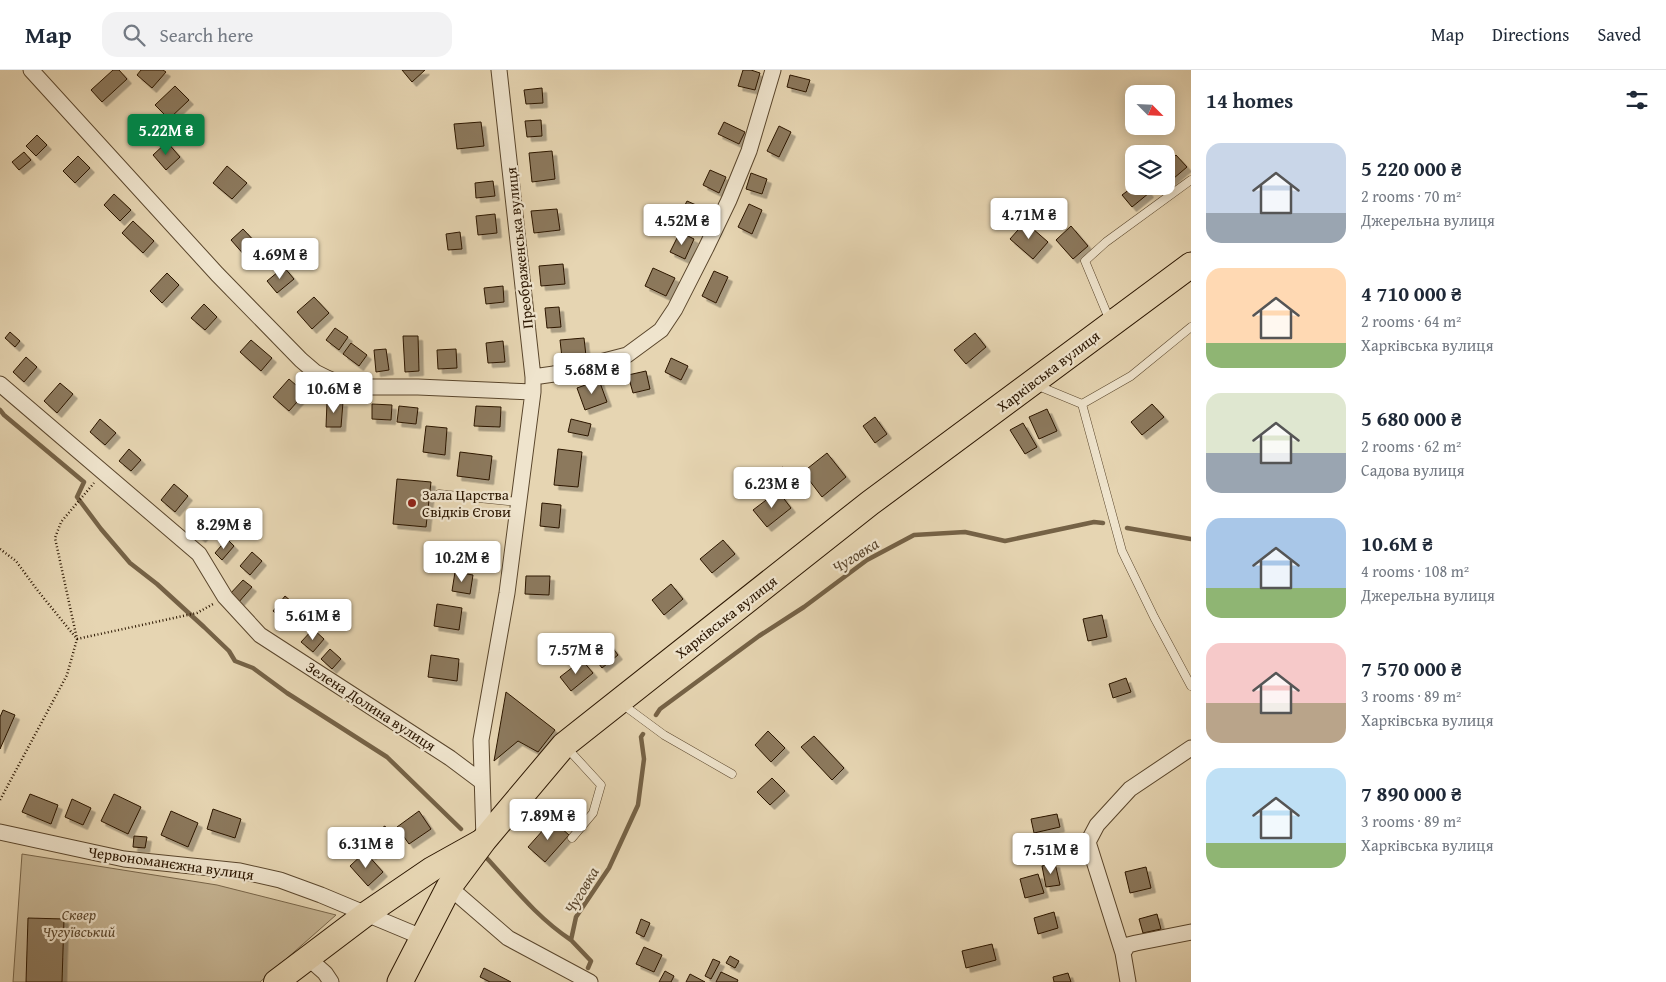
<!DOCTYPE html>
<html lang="en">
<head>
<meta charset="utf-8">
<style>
	:root { --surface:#fff; --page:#f2f2f3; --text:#1f2937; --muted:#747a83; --line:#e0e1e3; --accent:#0b8043 }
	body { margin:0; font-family:"Gentium Book Plus",serif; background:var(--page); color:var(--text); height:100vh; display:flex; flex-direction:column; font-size:19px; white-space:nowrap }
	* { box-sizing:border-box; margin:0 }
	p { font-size:16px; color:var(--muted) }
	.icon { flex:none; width:28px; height:28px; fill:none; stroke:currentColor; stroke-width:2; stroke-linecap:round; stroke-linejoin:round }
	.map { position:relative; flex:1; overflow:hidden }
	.panel { display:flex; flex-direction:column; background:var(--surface); width:475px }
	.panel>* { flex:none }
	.needle { width:32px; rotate:114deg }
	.controls { position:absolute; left:1125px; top:15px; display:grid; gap:10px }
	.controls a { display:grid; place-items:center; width:50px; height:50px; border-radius:10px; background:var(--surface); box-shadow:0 2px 12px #0003; font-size:25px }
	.price { position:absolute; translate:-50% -42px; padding:0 11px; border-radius:5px; background:#fff; color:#222; font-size:16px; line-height:32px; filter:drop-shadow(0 1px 2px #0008) }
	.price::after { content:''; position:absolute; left:50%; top:30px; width:15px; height:11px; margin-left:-8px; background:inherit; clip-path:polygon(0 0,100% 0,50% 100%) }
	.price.active { background:var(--accent); color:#fff }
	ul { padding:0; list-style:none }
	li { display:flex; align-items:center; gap:15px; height:125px; padding:0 15px }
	li span { display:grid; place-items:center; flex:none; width:140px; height:100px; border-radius:15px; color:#555 }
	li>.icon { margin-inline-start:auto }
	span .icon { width:60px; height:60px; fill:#fffc; stroke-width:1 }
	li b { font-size:21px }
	h2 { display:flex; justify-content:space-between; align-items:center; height:60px; padding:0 15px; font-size:21px }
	header { display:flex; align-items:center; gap:30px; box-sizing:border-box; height:70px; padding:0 25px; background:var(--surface); border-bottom:1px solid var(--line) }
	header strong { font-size:24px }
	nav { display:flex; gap:28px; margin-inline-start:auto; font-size:18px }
	.search { width:350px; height:45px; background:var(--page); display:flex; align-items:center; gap:12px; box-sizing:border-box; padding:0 18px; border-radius:15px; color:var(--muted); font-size:19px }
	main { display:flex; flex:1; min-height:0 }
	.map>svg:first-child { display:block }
	.green { fill:#c6b594; stroke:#78664a }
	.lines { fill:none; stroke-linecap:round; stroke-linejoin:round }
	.stream { stroke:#756246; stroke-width:4.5 }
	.building { fill:#8c795d; stroke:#2b1600; filter:url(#shadow) }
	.service-casing { stroke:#5a462c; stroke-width:9 }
	.minor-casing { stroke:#5a462c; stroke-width:17 }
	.primary-casing { stroke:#2b1600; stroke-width:26 }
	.trunk-casing { stroke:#2b1600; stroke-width:27 }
	.path { stroke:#2b1600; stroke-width:2.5; stroke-dasharray:1 2.5; stroke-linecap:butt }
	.service { stroke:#efe4cd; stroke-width:8 }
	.minor { stroke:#efe4cd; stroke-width:15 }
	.primary { stroke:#e6d5b2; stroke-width:24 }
	.trunk { stroke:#e6d5b2; stroke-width:25 }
	.poi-dot { fill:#8f2418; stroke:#efe4cd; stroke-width:2 }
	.labels { text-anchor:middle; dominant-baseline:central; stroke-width:4.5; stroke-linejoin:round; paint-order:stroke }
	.street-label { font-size:15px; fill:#2b1600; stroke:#efe4cd }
	.poi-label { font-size:15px; fill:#2b1600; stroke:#efe4cd; text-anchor:start }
	.park-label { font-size:15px; font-style:italic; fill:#5a462c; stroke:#efe4cd }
	.water-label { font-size:16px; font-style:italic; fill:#5c482f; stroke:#efe4cd }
</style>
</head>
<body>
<header>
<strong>Map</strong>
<div class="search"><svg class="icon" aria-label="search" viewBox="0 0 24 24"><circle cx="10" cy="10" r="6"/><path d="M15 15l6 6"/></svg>Search here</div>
<nav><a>Map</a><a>Directions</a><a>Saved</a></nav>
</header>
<main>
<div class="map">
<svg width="1191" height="912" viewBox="0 0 1191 912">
	<defs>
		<filter id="shadow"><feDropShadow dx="4.5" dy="4.5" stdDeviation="0" flood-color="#0004"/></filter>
	</defs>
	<rect width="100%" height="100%" fill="#e6d5b2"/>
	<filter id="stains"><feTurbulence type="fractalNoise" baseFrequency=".004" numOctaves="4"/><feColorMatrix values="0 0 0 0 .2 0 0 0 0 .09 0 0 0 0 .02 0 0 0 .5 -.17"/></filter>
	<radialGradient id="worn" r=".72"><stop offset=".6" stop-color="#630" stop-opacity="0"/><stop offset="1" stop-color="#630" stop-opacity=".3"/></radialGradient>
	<path class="green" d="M22 784 217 815 336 845 260 912H13Z"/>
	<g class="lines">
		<path class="stream" d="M0 340 4 345 84 412 77 427 101 459 130 493 157 514 204 557 229 581 235 591 253 598 287 623 387 687 461 759
			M1127 458 1191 469
			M656 645 660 639 759 566 804 537 867 490 914 465 965 462 1005 471 1094 452 1103 453
			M483 784C511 814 536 847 571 870
			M588 898 591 891 571 870 576 847 609 798 638 735 644 689 641 667 643 664"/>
	</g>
	<path class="building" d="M113 0H119L127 9 102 32 91 20Z
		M141 0H163L166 2 152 18 137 5Z
		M402 0H425L412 12Z
		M743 0H751L760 3 755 20 738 16Z
		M790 5 810 10 806 22 787 17Z
		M175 16 189 30 169 49 155 35Z
		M542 18 543 33 526 34 524 20Z
		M541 50 542 66 527 67 525 51Z
		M481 52 484 76 457 79 454 54Z
		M724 52 745 62 739 74 718 64Z
		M779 56 791 62 779 87 767 81Z
		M37 65 47 75 36 86 26 76Z
		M167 72 180 87 166 100 153 85Z
		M552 81 555 109 532 112 529 83Z
		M24 82 31 90 19 100 12 92Z
		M1176 85 1187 97 1167 114 1166 94Z
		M78 86 90 98 75 113 63 101Z
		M227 96 247 113 232 129 213 113Z
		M710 100 726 107 719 123 703 115Z
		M751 103 767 109 762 124 746 119Z
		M493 111 495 126 476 128 475 113Z
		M1134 116H1144L1149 123 1132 137 1122 125Z
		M114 124 131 140 120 151 104 135Z
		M687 131 703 138 696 153 680 145Z
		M749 134 762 140 752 164 738 157Z
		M557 139 560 160 534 163 531 141Z
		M495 144 497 163 478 165 476 146Z
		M133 151 154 171 143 183 122 163Z
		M1025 152 1048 172 1033 189 1010 169Z
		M1071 156 1088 176 1073 189 1056 170Z
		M243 159 258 175 246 187 231 170Z
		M460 162 462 179 448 180 446 164Z
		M680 162 694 169 685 189 670 182Z
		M563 194 565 214 541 216 539 196Z
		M284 197 294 209 277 223 267 211Z
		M653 198 675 208 666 226 645 216Z
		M714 201 728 207 716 233 702 226Z
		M167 203 179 215 162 233 150 221Z
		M503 216 504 232 486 234 484 218Z
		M314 227 329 243 312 259 297 242Z
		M204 234 217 247 205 260 191 248Z
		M559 237 561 257 547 258 545 238Z
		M335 258 348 267 339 280 326 270Z
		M10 262 20 271 15 277 5 268Z
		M975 263 986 277 966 294 954 280Z
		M403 266H418L419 301 405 302Z
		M584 268 586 286 562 288 560 270Z
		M251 270 272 288 261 301 240 282Z
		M503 271 505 292 488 293 486 273Z
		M351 273 367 285 359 296 343 284Z
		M386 279 389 300 376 302 374 280Z
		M456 279 457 298 438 299 437 280Z
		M26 287 37 297 24 312 13 302Z
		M671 288 688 296 681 310 665 302Z
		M646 301 650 319 633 323 628 305Z
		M289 309 305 323 289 341 273 327Z
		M599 310 607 332 585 340 577 318Z
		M60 313 73 324 57 343 44 331Z
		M327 332H343L341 357H326Z
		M372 334 392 335 391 350 372 349Z
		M1152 334 1164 347 1142 365 1131 352Z
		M399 336 418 338 416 354 397 352Z
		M476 336 501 337 500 357 474 356Z
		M1047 339 1057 361 1039 369 1029 347Z
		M875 347 887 364 875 373 863 356Z
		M100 349 116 363 105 375 90 362Z
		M571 349 591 354 588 366 568 362Z
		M1023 353 1037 377 1025 384 1010 360Z
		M426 356 447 358 445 385 423 382Z
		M129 379 141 390 131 401 119 391Z
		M558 379 582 382 578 417 554 415Z
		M460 382 492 386 489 410 457 406Z
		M827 383 846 407 822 427 803 402Z
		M783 397 792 411 782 418 773 403Z
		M397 409 431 412 426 457 393 454Z
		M174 414 188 426 175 442 161 430Z
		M778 421 791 438 767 457 753 440Z
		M542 433 561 435 559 458 540 456Z
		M202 441 215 452 201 468 188 457Z
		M227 469 234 476 222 490 215 483Z
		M723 470 735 484 712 503 700 489Z
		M252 482 262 491 250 505 240 496Z
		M455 502 473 505 470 524 452 521Z
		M526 506H550L549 525 525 524Z
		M243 510 252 517 238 533 229 525Z
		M671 514 683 529 664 545 652 530Z
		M285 526 298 537 286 552 273 541Z
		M437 534 462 538 459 560 434 556Z
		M1102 545 1107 567 1088 571 1083 549Z
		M313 559 324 569 313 582 301 572Z
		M605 568 618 585 602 598 589 581Z
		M330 579 341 589 332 599 321 589Z
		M431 585 459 589 457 611 428 607Z
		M582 590 593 603 571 621 560 607Z
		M1126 608 1131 622 1113 628 1109 614Z
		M506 622 555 660 538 682 518 671 494 691Z
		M3 640 15 645 0 679V647Z
		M768 661 785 678 771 692 755 675Z
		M814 666 844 698 832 710 801 677Z
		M772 708 785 721 770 735 757 722Z
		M30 724 58 735 51 754 22 742Z
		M114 724 141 737 128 764 101 751Z
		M72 729 91 738 83 755 65 747Z
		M213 739 241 749 235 768 207 759Z
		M171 741 198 753 188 777 161 765Z
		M419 741 431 759 409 774 397 757Z
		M1057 744 1060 757 1034 763 1031 749Z
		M552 750 569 765 545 792 528 777Z
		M385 756 396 776 387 782 384 777 371 785 362 770Z
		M134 766 147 767 145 778 133 777Z
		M365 782 383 802 368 816 350 796Z
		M1055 793 1060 815 1046 817 1042 796Z
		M1146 797 1151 818 1130 823 1125 802Z
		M1038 804 1044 823 1025 828 1020 809Z
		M1054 842 1058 858 1038 864 1034 848Z
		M1157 844 1161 859 1143 863 1139 849Z
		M28 848 64 849 62 912H26Z
		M641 849 650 853 644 867 636 863Z
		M992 874 996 890 966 898 962 881Z
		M644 877 662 885 654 902 636 894Z
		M730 886 739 891 735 898 726 893Z
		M713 889 720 892 711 909 705 906Z
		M484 898 511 912H490L480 907Z
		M665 901 674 906 671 912H659Z
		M721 902 738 910 737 912H716Z
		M1068 903 1071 912H1054L1053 907Z
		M690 904 705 912H686Z"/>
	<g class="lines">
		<g class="service-casing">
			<path id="service" d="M1110 251 1085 191 1106 172 1191 110
				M1036 315 1082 334 1131 306 1191 257
				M1082 334 1122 481 1154 547 1191 616
				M439 424 518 432
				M622 634 664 665 732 704
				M567 678 601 715 593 743 572 768"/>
		</g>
		<g class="minor-casing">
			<path id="minor" d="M31 0 217 204 301 290 315 302 327 308 341 314 357 317H418L533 322
				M533 307 554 304 627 285 661 260 675 239 706 178 729 130 749 81 773 0
				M0 314 199 484 225 527 260 565 450 688 482 712
				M0 762 124 789 240 801 280 810 321 825 424 868
				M484 770 481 670 507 523 533 322V307L499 0
				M449 817 508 868 590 912
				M1123 883 1128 875 1136 873 1191 862
				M308 888 325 903 331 912
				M1128 912 1123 883 1088 772 1097 755 1130 719 1191 678"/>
		</g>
		<g class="primary-casing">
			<path id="primary" d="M276 912 366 844 432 799 484 770"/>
		</g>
		<g class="trunk-casing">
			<path id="trunk" d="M400 912 449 817 484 770 564 675 870 433 1191 195"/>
		</g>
		<path class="path" d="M0 479 16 491 38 521 77 569 197 543 213 534
			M0 730 67 605 77 569 55 468 61 452 94 413"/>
		<use href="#service" class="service"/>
		<use href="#minor" class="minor"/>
		<use href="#primary" class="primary"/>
		<use href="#trunk" class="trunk"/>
	</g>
	<circle class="poi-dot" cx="412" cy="433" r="5"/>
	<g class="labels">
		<g class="street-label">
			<text transform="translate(519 178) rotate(-96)">Преображенська вулиця</text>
			<text transform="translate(1048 301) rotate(-37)">Харківська вулиця</text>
			<text transform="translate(726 547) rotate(-38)">Харківська вулиця</text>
			<text transform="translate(371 636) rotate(33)">Зелена Долина вулиця</text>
			<text transform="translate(171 793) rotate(8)">Червономанєжна вулиця</text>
		</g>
		<g class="poi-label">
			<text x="422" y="424">Зала Царства<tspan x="422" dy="17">Свідків Єгови</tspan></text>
		</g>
		<g class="park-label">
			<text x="79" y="844">Сквер<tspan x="79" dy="17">Чугуївський</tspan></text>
		</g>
		<g class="water-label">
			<text transform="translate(855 485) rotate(-32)">Чуговка</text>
			<text transform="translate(581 820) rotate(-59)">Чуговка</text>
		</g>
	</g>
	<rect width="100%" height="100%" filter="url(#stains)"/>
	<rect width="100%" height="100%" fill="url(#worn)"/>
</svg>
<div class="controls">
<a><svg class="needle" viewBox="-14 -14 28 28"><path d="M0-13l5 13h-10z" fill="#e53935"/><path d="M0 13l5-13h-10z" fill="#747a83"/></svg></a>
<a><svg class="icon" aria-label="layers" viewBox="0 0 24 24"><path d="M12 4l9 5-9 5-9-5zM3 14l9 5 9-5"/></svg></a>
</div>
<b class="price active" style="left:166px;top:86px">5.22M ₴</b>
<b class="price" style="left:1029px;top:170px">4.71M ₴</b>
<b class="price" style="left:682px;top:176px">4.52M ₴</b>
<b class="price" style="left:280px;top:210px">4.69M ₴</b>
<b class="price" style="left:592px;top:325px">5.68M ₴</b>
<b class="price" style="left:334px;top:344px">10.6M ₴</b>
<b class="price" style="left:772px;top:439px">6.23M ₴</b>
<b class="price" style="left:224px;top:480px">8.29M ₴</b>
<b class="price" style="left:462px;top:513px">10.2M ₴</b>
<b class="price" style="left:313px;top:571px">5.61M ₴</b>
<b class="price" style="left:576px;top:605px">7.57M ₴</b>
<b class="price" style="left:548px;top:771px">7.89M ₴</b>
<b class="price" style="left:366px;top:799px">6.31M ₴</b>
<b class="price" style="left:1051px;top:805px">7.51M ₴</b>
</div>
<section class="panel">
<h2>14 homes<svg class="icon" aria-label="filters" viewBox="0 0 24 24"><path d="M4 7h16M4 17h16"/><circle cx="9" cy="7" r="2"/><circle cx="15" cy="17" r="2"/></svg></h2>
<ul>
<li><span style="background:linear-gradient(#c9d6e8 70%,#9aa5b1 0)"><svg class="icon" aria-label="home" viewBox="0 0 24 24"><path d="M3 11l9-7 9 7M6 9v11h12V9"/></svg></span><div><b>5 220 000 ₴</b><p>2 rooms · 70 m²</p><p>Джерельна вулиця</p></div></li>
<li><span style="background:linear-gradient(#ffd9b3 75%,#8fb573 0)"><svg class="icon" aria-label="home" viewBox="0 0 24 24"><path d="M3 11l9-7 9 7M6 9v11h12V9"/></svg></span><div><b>4 710 000 ₴</b><p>2 rooms · 64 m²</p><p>Харківська вулиця</p></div></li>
<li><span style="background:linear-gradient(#dfe7d0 60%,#9aa5b1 0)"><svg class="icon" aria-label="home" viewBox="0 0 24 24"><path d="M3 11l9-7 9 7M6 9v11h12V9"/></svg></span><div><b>5 680 000 ₴</b><p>2 rooms · 62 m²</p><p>Садова вулиця</p></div></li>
<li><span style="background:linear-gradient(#a9c7e8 70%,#8fb573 0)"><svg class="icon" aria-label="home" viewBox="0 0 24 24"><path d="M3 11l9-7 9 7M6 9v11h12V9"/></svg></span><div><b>10.6M ₴</b><p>4 rooms · 108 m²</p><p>Джерельна вулиця</p></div></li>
<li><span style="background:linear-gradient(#f6c9c9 60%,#b9a48a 0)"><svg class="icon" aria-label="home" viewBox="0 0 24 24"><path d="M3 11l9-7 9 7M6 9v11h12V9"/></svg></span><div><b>7 570 000 ₴</b><p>3 rooms · 89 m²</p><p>Харківська вулиця</p></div></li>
<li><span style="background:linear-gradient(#bfe0f5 75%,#8fb573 0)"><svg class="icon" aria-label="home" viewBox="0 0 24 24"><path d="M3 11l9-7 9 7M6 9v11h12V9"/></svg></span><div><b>7 890 000 ₴</b><p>3 rooms · 89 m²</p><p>Харківська вулиця</p></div></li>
</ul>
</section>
</main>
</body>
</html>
